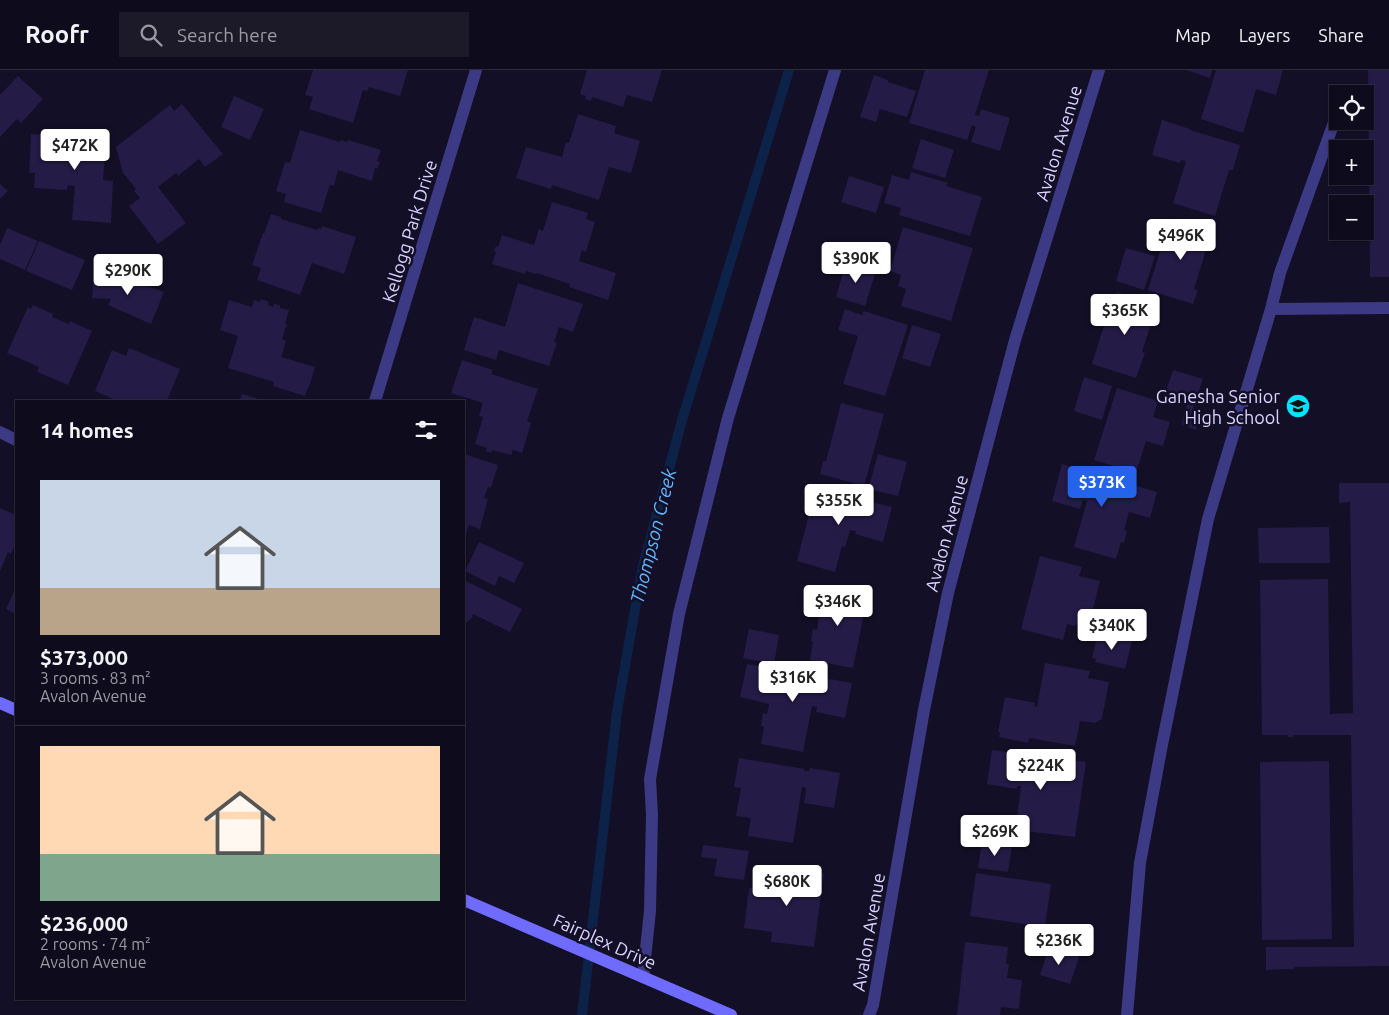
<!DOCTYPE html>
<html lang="en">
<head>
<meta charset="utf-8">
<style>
	:root { --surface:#0e0b1c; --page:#1c1929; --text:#f1f3f6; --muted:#9b9ba3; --line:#2e2b3b; --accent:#2563eb }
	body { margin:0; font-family:Ubuntu,sans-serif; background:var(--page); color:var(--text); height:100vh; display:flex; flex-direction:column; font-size:19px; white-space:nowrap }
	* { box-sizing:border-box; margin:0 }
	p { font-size:16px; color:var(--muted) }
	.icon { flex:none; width:28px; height:28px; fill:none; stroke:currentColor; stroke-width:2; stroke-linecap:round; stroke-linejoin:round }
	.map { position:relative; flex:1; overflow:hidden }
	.details { position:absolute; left:15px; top:330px; width:450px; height:600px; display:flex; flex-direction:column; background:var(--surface); border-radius:0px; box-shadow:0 1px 4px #0004,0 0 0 1px var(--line) }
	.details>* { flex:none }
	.fabs { position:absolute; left:1329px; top:15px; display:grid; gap:10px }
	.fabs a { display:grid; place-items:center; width:45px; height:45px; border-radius:0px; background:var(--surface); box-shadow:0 1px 4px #0004,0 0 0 1px var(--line); font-size:25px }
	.price { position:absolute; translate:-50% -42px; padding:0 11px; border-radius:5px; background:#fff; color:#222; font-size:16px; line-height:32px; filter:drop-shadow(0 1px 2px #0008) }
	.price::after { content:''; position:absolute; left:50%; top:30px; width:15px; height:11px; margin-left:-8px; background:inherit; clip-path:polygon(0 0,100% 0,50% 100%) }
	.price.active { background:var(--accent); color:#fff }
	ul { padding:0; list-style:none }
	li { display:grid; align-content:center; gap:10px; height:265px; padding:0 25px }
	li+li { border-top:1px solid var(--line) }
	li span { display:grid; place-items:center; height:155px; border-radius:0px; color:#555 }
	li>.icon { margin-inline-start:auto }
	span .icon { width:90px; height:90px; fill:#fffc; stroke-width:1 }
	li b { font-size:21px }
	h2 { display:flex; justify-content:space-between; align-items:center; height:60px; padding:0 25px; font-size:21px }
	header { display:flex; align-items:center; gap:30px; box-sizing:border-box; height:70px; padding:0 25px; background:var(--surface); border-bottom:1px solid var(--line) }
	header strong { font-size:24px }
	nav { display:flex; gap:28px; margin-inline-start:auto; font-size:18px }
	.search { width:350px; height:45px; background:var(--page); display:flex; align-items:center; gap:12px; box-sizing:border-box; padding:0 18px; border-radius:0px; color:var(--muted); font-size:19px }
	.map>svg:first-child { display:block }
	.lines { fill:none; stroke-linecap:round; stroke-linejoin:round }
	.stream { stroke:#0c2248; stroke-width:10 }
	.building { fill:#241b47 }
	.service { stroke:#3d3a85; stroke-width:12 }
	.minor { stroke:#3d3a85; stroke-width:12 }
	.secondary { stroke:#6f6bff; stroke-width:12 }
	.labels { text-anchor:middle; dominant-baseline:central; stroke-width:5; stroke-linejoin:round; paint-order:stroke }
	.street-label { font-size:18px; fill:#d9d4ff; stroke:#130f26 }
	.poi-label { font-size:18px; fill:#d9d4ff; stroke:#130f26; text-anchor:end }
	.water-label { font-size:19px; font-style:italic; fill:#62b6ff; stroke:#130f26 }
</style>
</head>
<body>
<header>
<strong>Roofr</strong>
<div class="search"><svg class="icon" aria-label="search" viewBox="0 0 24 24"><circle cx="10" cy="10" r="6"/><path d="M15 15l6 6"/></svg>Search here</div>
<nav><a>Map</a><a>Layers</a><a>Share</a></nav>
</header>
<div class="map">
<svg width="1389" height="945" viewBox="0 0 1389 945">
	<rect width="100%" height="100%" fill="#130f26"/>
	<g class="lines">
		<path class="stream" d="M582 945 617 641 642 500 682 350 789 0"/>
	</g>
	<path class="building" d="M313 0H408L400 26 369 17 367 21 363 20 353 53 309 39 313 27 305 25Z
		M587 0H662L652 32 627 25 623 37 592 27 591 31 585 29 586 26 580 24Z
		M925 0H989L975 45 979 46 981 39 1010 48 1000 81 971 72 976 57 972 55 967 70 909 53Z
		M1186 0H1212L1210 8Z
		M1216 0H1283L1276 25 1256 19 1243 63 1201 49Z
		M1368 0H1389V207H1370Z
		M874 5 888 10V12L916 21 907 47 880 39 876 52 860 47Z
		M18 6 43 29 21 53 17 49 0 67V25Z
		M234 26 264 39 250 70 221 57Z
		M182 34 223 84 205 97 199 89 178 106 176 103 158 117 186 153 158 174 129 136 140 128 134 121 136 119 123 103 116 77 170 35 174 41Z
		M578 44 616 56 614 63 640 71 631 103 609 97 599 130 552 115 551 119 516 108 526 77 562 87 566 72 569 73Z
		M1162 50 1190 59V60L1240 75 1233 100H1229L1215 146 1173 133 1186 91 1181 90 1180 93 1152 85Z
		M85 59H98L99 61 107 62 103 110 113 111 111 153 72 150 75 116 68 115 67 120 34 118 35 103H29L31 64 61 66 62 64H77V61H85Z
		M300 60 340 72 341 70 347 72 348 70 381 80 377 91 380 92 377 99 375 98 372 111 338 100 334 116 330 115 321 143 284 132 286 124 276 121 285 92 290 93Z
		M921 69 954 80 945 108 912 98Z
		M911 102 948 113 946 116 982 127 970 166 899 145 901 138 884 133 892 105 909 110Z
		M849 106 884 117 876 143 841 132Z
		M0 114 8 121 0 129Z
		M552 132 588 143 586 149 595 152 586 182 582 180 579 191 616 203 608 230 569 217 570 214 536 203 535 204 526 201 525 204 492 194 496 182 494 181 496 176 498 177 502 165 534 175 539 159 543 161Z
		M271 144 281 147V149L317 160 318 158 321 159 322 156 356 167 344 204 312 193 300 225 257 210 261 198 252 195 263 163 264 164Z
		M1173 148 1212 161 1194 219 1198 220 1193 234 1148 220 1163 172 1165 173Z
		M903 157 973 178 951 251 901 236 906 219 898 216 901 205 890 201Z
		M7 158 38 171 25 200 0 189V175Z
		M39 171 85 190 72 220 26 201Z
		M1126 178 1155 186 1144 220 1116 211Z
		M846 192 876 201 865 236 836 227Z
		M101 201 119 209 121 205 151 218V217L164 222 151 254 108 235 111 229 92 228 93 209H98Z
		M518 213 583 234 573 262 559 257 554 272 557 273 549 296 499 280 496 290 464 280 474 247 505 257Z
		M1117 222 1157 235 1142 282 1145 283 1136 308 1092 294 1107 246 1110 247Z
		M261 229 269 232 268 235 273 237 274 234 280 235V238L289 240 285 254H287L282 269 286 271 281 287 315 297 309 317H308L305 326 273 316 274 312 228 298 238 266 220 260 229 230 252 237 254 230 260 232Z
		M33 235 53 244 52 247 69 254 70 251 92 261 68 315 37 302 39 297 7 283 28 237 31 239Z
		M845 239 862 245 864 241 908 255 885 326 843 314 858 266 838 260Z
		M912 255 941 264 930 297 902 288Z
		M129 278 180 299 167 331H118L95 321 112 280 126 286Z
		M462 290 493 300 491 304 538 319 527 351 531 353 522 383 513 380 511 385 492 380 491 383 486 381 487 378 475 374 483 347 479 346 483 333 451 323Z
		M1173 300 1203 309 1193 338 1202 340 1196 360 1181 355 1187 335 1164 327Z
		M1084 307 1112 316 1102 350 1074 341Z
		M1117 318 1158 331 1153 347 1170 352 1163 376 1146 371 1136 403 1094 390Z
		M242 324 265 331H239Z
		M841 333 884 344 864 416 820 404 823 391H826Z
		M464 384 498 395 491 418 488 417 484 428 488 429 480 459 469 455 466 464 464 463Z
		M878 384 907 392 898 426 868 419Z
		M1062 394 1157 422 1150 448 1129 442 1124 460 1127 461 1124 473 1121 472 1116 489 1074 477 1087 431 1083 430 1080 439 1052 431Z
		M1339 413H1389V896L1294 897V899L1266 900V877H1354L1351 665H1293V667H1288V665H1262L1260 510 1328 509 1330 644 1353 643 1350 432 1339 433Z
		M814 418 892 437 883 472 855 464 856 461 850 460 845 477 842 476 835 502 797 491 809 444 807 443Z
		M0 438 16 445V472L11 484 8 482 0 501Z
		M1329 457 1330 493H1259L1258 458Z
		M479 472 524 493 514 513 499 506 495 516 465 501Z
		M1040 486 1082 497 1079 506 1100 511 1089 555 1087 554 1086 557 1076 554 1075 556 1067 554 1063 570 1021 559Z
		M466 511 522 539 510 562 473 544 471 549 464 554V516Z
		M824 516 868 524 853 598 810 590 813 572 811 571 813 559 817 560 819 545 815 544 818 532 820 533Z
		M16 517V544L6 539Z
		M749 559 779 565 774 594 743 588Z
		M1101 563 1132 571 1125 599 1095 592 1096 589 1092 588 1097 567 1100 568Z
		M1045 593 1090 601 1088 608 1109 612 1102 649 1095 653 1080 651 1075 676 1029 668 1028 673 999 667 1000 662H998L1005 627 1035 633 1034 636 1037 637Z
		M747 594 852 613 845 648 816 642 817 637 812 636 803 682 761 674 764 657 761 656 763 643 767 644 769 634 740 627Z
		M992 680 1022 684V686L1071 693 1072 690 1086 692 1075 767 1015 760 1021 716H1017V719L987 714Z
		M739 688 805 699 804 701H809L810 698 840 703 834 738 804 733 806 718 802 717 793 773 748 766 751 748 736 746 741 718 734 717Z
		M1329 691 1332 869 1262 870 1260 692Z
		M982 771 1012 775 1008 802 978 798Z
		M703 775 749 781 744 810 714 806 717 789 701 787Z
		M781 797 824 803 814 877 771 872 772 862 744 858 749 818 779 814Z
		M976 803 1051 814 1045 857 970 846Z
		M965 872 1008 877 1006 894H1009L1007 908 1022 910 1019 939 1001 937 1000 945H957Z
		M1049 877 1079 887 1070 914 1040 905Z"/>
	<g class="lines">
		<path class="service" d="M1271 239 1389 238
			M643 907 650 841 652 745 650 709 679 544 728 348 835 0
			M1127 945 1140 793 1161 680 1208 449 1271 239 1280 203 1338 41"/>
		<path class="minor" d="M375 331 476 0
			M0 362 16 370
			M869 945 873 935 924 640 948 523 1015 270 1099 0"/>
		<path class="secondary" d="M0 633 16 640
			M464 830 731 945"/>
	</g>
	<defs>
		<g id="school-disc" transform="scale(1.25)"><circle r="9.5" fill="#00e5ff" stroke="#130f26"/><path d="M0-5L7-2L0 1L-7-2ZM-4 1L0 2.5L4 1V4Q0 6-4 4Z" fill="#111"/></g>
	</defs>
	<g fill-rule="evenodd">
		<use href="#school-disc" x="1298" y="336"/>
	</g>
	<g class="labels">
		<g class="street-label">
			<text transform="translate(1058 73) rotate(-73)">Avalon Avenue</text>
			<text transform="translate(409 161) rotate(-73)">Kellogg Park Drive</text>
			<text transform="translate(946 463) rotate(-75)">Avalon Avenue</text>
			<text transform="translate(868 862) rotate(-80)">Avalon Avenue</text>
			<text transform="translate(605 871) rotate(24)">Fairplex Drive</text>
		</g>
		<g class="poi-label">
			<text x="1280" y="326">Ganesha Senior<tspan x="1280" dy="21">High School</tspan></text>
		</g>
		<g class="water-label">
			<text transform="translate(653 466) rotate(-76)">Thompson Creek</text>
		</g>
	</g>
</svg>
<div class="fabs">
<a><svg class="icon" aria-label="locate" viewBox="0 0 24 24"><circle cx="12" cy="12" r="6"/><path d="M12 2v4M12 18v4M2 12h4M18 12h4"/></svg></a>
<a>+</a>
<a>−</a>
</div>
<b class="price" style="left:75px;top:101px">$472K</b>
<b class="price" style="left:1181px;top:191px">$496K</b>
<b class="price" style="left:856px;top:214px">$390K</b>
<b class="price" style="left:128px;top:226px">$290K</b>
<b class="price" style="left:1125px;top:266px">$365K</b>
<b class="price active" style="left:1102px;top:438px">$373K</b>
<b class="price" style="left:839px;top:456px">$355K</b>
<b class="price" style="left:838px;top:557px">$346K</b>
<b class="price" style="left:1112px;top:581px">$340K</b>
<b class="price" style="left:793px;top:633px">$316K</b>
<b class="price" style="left:1041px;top:721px">$224K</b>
<b class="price" style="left:995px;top:787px">$269K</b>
<b class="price" style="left:787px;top:837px">$680K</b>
<b class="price" style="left:1059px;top:896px">$236K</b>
<section class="details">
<h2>14 homes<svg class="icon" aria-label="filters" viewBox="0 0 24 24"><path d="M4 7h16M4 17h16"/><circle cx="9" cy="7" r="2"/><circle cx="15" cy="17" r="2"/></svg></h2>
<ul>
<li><span style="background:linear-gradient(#c9d6e8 70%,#b9a48a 0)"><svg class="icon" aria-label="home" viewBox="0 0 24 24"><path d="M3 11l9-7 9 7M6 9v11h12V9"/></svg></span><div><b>$373,000</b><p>3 rooms · 83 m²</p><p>Avalon Avenue</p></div></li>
<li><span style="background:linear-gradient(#ffd9b3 70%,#7fa58c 0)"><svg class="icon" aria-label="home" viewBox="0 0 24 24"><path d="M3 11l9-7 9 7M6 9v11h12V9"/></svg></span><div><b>$236,000</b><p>2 rooms · 74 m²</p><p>Avalon Avenue</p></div></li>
</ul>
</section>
</div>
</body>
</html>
